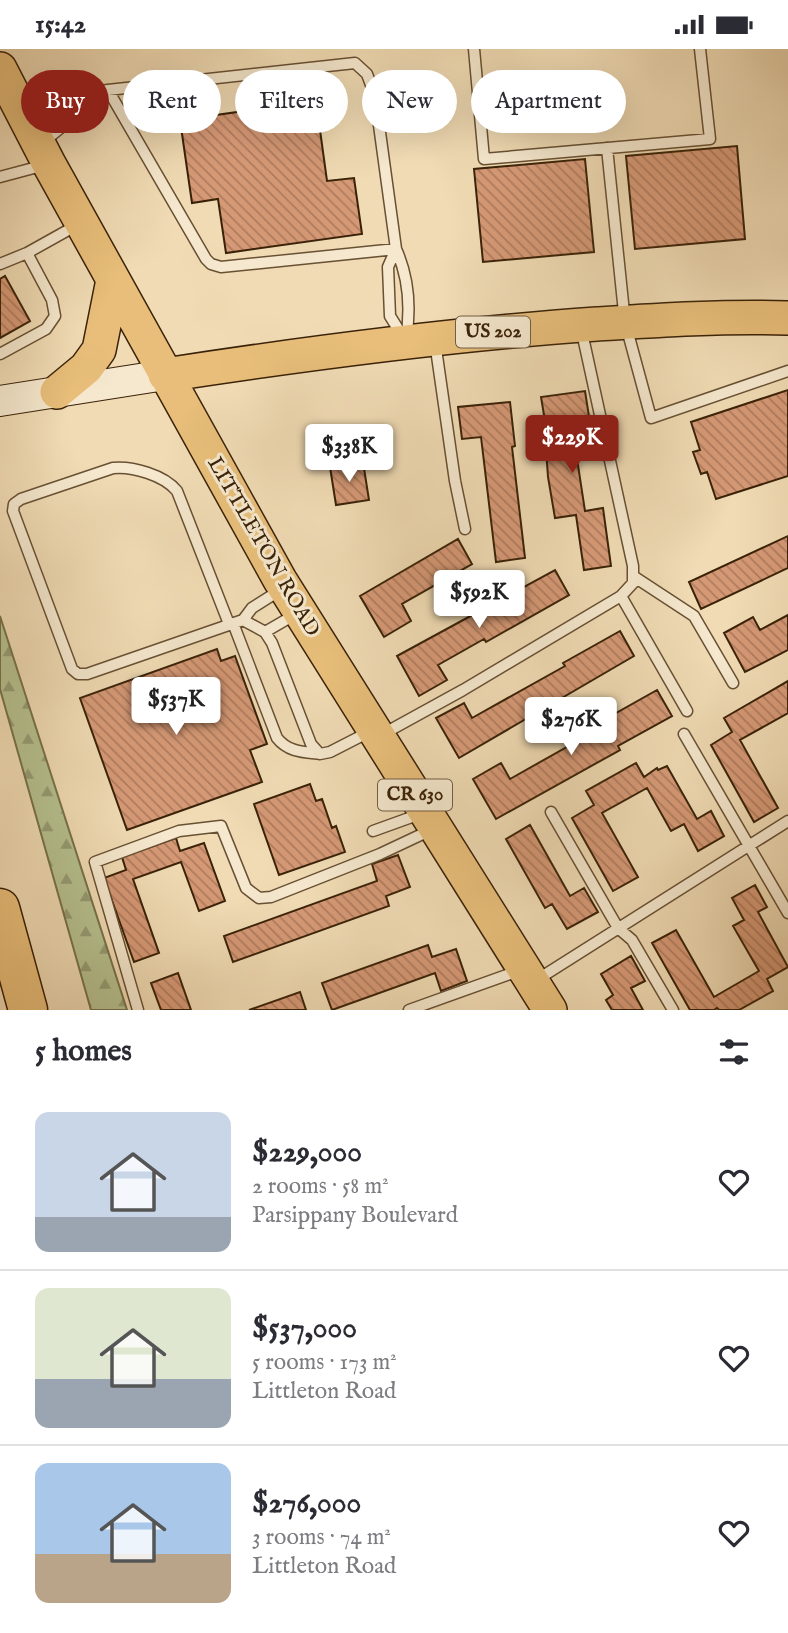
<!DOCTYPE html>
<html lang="en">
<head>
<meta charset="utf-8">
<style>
	:root { --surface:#fff; --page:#f7f7f7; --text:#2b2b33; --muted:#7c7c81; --line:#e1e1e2; --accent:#8f2418 }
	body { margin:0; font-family:"IM FELL English",serif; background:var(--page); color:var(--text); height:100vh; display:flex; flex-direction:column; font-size:26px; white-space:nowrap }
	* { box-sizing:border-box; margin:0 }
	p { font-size:23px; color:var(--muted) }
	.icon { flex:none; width:38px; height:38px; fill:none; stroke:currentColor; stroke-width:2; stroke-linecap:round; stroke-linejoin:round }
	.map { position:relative; height:961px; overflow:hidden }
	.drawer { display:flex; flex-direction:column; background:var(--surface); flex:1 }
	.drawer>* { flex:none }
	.banner { position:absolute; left:21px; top:21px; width:747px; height:63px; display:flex; gap:14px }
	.price { position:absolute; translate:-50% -60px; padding:0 16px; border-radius:7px; background:#fff; color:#222; font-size:23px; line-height:46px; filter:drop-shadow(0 2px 4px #0008) }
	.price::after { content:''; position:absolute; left:50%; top:42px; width:21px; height:16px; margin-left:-10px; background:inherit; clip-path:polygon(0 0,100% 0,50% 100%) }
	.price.on { background:var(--accent); color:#fff }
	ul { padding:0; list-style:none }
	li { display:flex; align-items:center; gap:21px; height:175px; padding:0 35px }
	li+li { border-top:2px solid var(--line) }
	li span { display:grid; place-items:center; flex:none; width:196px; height:140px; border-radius:14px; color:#555 }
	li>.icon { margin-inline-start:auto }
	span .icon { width:84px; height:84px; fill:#fffc; stroke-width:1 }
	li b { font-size:30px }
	h2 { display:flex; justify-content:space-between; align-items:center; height:84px; padding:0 35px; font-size:30px }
	.pill { padding:0 24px; border-radius:32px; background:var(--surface); box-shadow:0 7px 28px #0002; font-size:24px; line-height:63px }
	.pill.on { background:var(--accent); color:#fff }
	.status { display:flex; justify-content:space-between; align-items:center; height:49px; padding:0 35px; background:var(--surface); direction:ltr }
	.status svg { height:19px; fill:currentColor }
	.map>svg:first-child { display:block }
	.forest { fill:url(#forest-firs); stroke:#78724c; stroke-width:2 }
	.building { fill:url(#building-back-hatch); stroke:#3a2208; stroke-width:2 }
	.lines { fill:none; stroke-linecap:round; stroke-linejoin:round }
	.lane-casing { stroke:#685033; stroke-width:13 }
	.secondary-casing { stroke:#3a2208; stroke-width:32 }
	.primary-casing { stroke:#3a2208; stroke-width:36 }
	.highway-casing { stroke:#3a2208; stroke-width:41 }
	.lane { stroke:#f5e8ce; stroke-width:10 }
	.secondary { stroke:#f5e8ce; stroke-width:30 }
	.primary { stroke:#e8be7a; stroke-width:33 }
	.highway { stroke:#e8be7a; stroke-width:38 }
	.labels { text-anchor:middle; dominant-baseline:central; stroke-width:6; stroke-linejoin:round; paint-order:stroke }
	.shield { fill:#f5e8ce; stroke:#725d43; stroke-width:2 }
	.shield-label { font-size:19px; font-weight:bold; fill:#3a2208 }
	.street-label { font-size:21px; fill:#3a2208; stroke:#f5e8ce }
</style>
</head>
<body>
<div class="status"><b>15:42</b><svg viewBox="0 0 49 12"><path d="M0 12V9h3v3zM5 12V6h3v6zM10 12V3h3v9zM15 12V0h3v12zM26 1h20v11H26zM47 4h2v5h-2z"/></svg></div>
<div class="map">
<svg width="788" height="961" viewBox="0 0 788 961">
	<defs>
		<pattern id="forest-firs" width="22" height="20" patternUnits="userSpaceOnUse" patternTransform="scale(1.75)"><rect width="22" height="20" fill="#b6c190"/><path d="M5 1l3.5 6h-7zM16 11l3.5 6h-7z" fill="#959c74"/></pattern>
		<pattern id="building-back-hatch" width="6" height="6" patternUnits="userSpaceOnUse" patternTransform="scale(1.75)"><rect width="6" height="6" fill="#d69976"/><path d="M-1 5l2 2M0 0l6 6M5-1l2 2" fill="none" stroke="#af7c5f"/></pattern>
	</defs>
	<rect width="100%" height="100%" fill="#f0dbb4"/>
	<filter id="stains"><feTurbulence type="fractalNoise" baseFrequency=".00286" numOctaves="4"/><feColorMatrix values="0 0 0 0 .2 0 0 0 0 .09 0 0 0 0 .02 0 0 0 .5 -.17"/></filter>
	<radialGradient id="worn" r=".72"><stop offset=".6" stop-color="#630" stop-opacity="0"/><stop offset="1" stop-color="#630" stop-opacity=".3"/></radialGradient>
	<path class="forest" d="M0 567 127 961H91L0 640Z"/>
	<path class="building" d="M316 52 327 132 354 129 362 185 226 204 218 150 192 154 180 71Z
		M737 97 745 190 635 200 626 107Z
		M585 110 594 203 483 213 474 120Z
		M5 227 30 272 0 289V230Z
		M788 341V427L716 450 707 423 701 425 693 403 700 401 691 373Z
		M585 342 590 374 572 377 585 462 603 459 611 517 584 521 576 466 555 469 548 428 545 386 542 378H546L541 348Z
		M510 353 515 397 512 398 525 509 496 513 481 388 462 390 458 358Z
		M363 413 369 451 336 456 330 418Z
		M788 487V519L701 560 689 533Z
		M458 490 472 515 402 555 411 572 384 588 360 547Z
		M555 521 569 546 486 593 484 590 438 616 447 631 419 647 397 607Z
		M788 566V601L745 623 724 584 753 568 760 581Z
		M620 582 634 607 459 709 436 669 464 654 472 669 565 617 563 614Z
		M217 600 221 612 235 607 267 695 250 701 262 733 127 781 80 649Z
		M788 632V664L740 691 778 759 754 773 711 696 732 683 724 669Z
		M657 641 672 667 618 697 620 701 496 770 473 730 501 714 510 730 604 677 602 672Z
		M636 714 644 728 657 719 658 721 667 717 697 770 711 762 724 787 698 802 684 775 671 782 647 739 602 764 638 828 613 842 572 769 594 756 586 742Z
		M310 735 316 752 322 750 332 779 336 777 345 803 279 826 254 755Z
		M530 776 570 847 584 839 598 863 567 880 552 855 545 859 506 790Z
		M176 789 180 802 204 794 225 852 199 862 181 813 133 830 159 904 134 913 104 829 126 821 122 808Z
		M398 806 410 838 386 847 389 857 233 913 224 887 377 832 372 815Z
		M755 836 767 858 758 863 788 918 767 930 773 942 739 961H719L717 959 714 961H690L652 894 676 881 714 948 759 922 733 877 744 871 732 849Z
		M428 896 432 908 456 900 467 932 441 942 435 924 332 961 322 934Z
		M631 907 645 932 631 939 643 961H612L606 951 613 946 601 925Z
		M178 924 191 961H161L151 934Z
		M300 943 306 961H249Z"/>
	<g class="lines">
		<g class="lane-casing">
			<path id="lane" d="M474 0 484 110 710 90 700 0
				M108 41 206 210 211 215 221 218 396 200 388 218 390 267 403 288
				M23 54 108 41 355 14 367 25 375 47 396 200C409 229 411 259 406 290
				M42 94 106 42
				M607 99 625 273 651 369 788 322
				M0 128 45 116
				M0 215 27 204 79 175
				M435 293 455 432 465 480
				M0 305 46 280 55 267 52 251 27 204
				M633 527 694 567 733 634
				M621 547 687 662
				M243 571 265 583 272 594 311 695 320 705 330 703 371 682
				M233 574 277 689C288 703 303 703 320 705
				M229 575 177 442C164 426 132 417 113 419L21 450 14 455 13 462 72 620 78 625H87L243 571 252 559 282 540
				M265 583 296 565
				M383 685 463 641 621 547 633 534V517L581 279
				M684 685 788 864
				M551 763 618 879 632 891 673 961
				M373 782 423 764
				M535 932 788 772
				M138 961 95 813 179 782 221 777 246 839 259 849 271 848 380 805 431 781
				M409 961 521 921"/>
		</g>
		<g class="secondary-casing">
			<path id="secondary" d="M0 352 165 326"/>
		</g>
		<g class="primary-casing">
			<path id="primary" d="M0 20 49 115 280 531 550 961
				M165 326C308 304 452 285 597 275 661 271 724 267 788 269
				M57 343 86 319 99 301 113 231"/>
		</g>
		<g class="highway-casing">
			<path id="highway" d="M0 859 28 961"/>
		</g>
		<use href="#lane" class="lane"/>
		<use href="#secondary" class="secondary"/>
		<use href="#primary" class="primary"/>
		<use href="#highway" class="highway"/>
	</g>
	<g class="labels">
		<g class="shield">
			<rect x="456" y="267.5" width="74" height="31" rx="5"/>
			<rect x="378" y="730.5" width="74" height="31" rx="5"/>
		</g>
		<g class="shield-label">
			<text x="493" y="283">US 202</text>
			<text x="415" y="746">CR 630</text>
		</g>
		<g class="street-label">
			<text transform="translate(263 498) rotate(60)">LITTLETON ROAD</text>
		</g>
	</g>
	<rect width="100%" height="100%" filter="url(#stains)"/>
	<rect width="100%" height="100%" fill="url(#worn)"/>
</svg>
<b class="price on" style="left:572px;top:426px">$229K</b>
<b class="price" style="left:349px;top:435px">$338K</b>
<b class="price" style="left:479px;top:581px">$592K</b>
<b class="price" style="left:176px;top:688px">$537K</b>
<b class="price" style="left:571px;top:708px">$276K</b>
<div class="banner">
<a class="pill on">Buy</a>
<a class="pill">Rent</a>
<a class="pill">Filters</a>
<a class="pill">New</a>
<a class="pill">Apartment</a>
</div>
</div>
<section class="drawer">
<h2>5 homes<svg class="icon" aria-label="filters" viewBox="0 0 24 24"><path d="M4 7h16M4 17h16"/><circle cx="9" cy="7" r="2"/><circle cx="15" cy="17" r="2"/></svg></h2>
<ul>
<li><span style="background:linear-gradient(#c9d6e8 75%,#9aa5b1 0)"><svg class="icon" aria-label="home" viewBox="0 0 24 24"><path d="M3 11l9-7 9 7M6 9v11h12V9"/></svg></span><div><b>$229,000</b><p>2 rooms · 58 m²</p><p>Parsippany Boulevard</p></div><svg class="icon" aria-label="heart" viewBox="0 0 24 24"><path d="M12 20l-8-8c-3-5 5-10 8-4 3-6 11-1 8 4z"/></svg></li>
<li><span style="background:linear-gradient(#dfe7d0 65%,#9aa5b1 0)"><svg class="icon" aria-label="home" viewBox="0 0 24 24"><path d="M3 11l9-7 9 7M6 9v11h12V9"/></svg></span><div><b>$537,000</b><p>5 rooms · 173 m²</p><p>Littleton Road</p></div><svg class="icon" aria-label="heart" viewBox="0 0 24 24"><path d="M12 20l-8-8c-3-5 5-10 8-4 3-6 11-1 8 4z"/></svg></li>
<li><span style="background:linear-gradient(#a9c7e8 65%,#b9a48a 0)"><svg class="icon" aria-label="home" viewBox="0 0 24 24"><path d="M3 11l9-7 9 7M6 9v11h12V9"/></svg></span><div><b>$276,000</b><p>3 rooms · 74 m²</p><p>Littleton Road</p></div><svg class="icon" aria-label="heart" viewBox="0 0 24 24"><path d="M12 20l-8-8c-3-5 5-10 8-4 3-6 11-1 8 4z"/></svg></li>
</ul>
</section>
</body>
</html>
